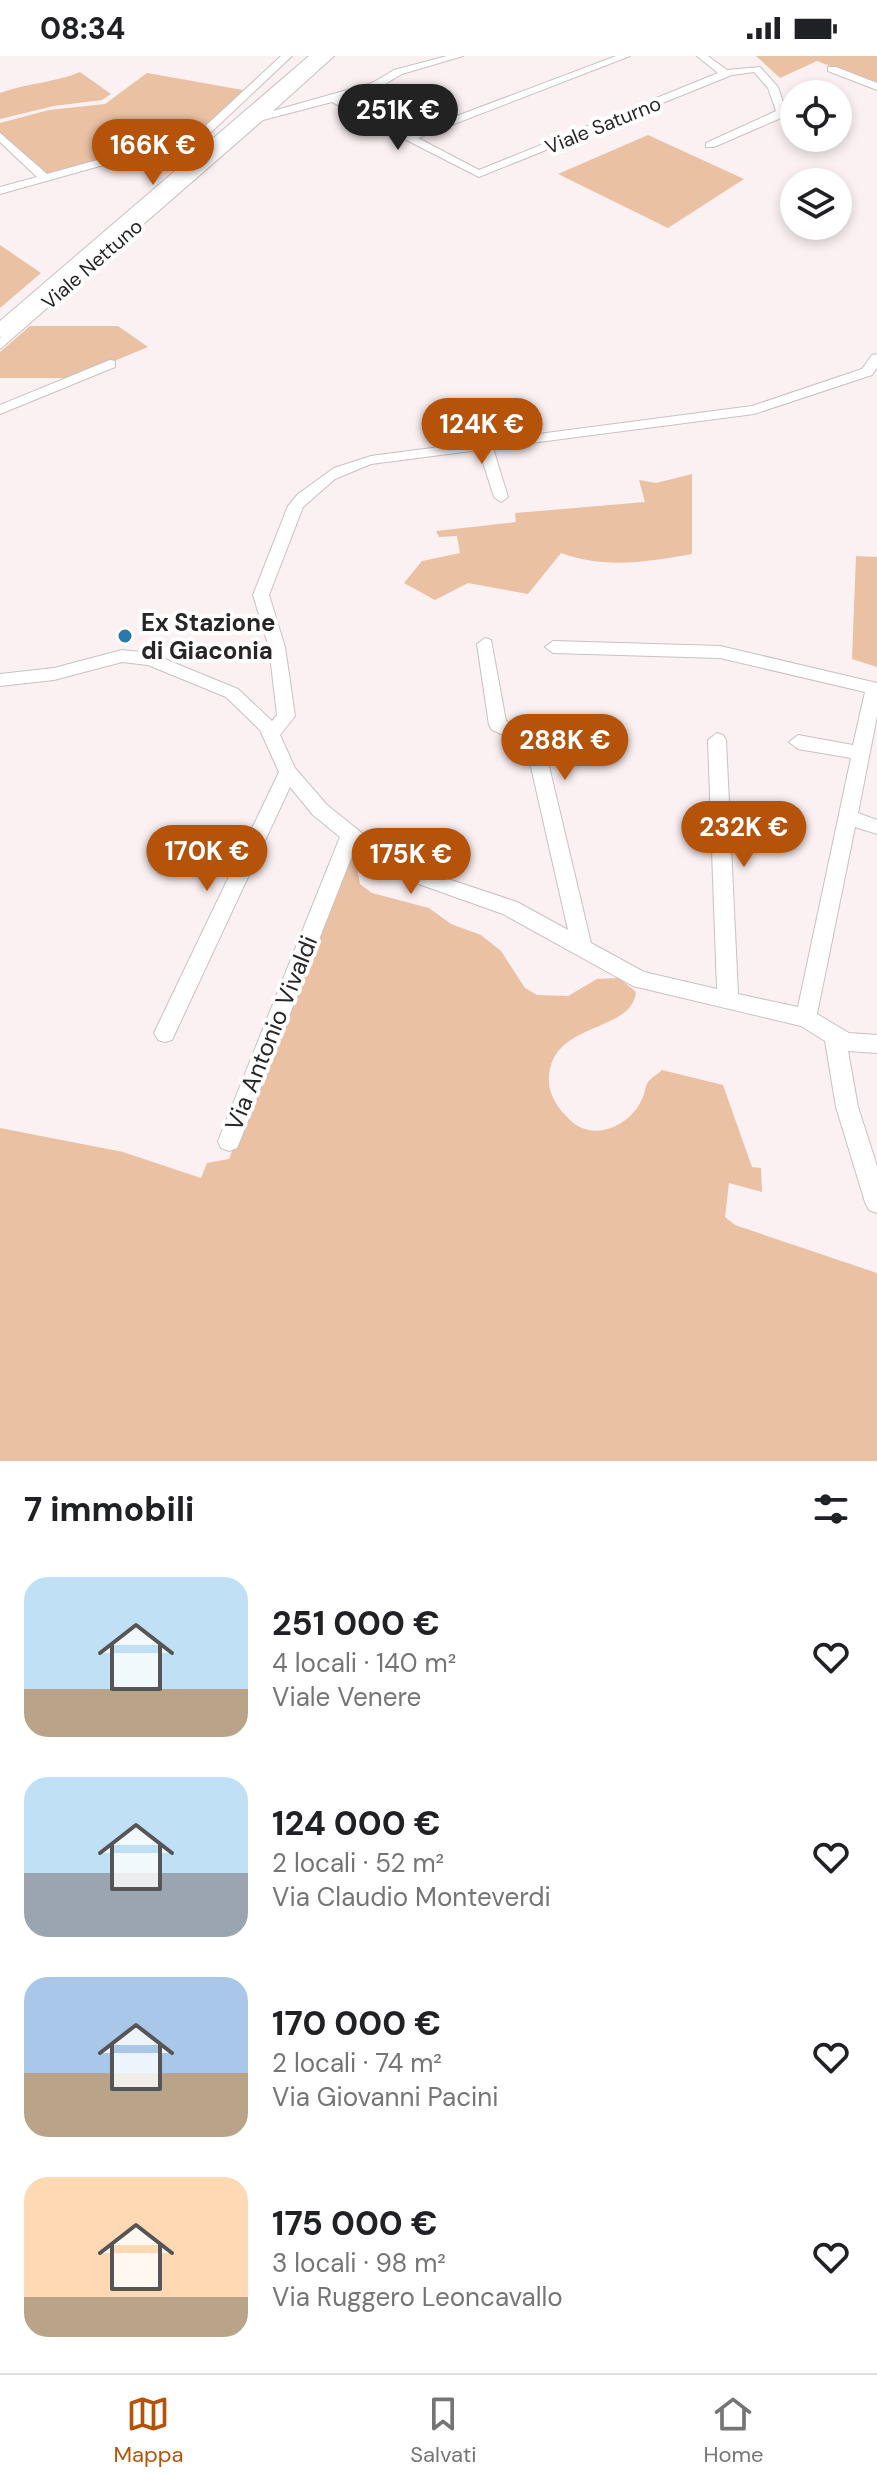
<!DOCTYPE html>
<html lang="it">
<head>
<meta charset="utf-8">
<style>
	:root { --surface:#fff; --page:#f2f2f2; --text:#202124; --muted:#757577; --line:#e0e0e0; --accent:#b45309 }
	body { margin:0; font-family:"DM Sans",sans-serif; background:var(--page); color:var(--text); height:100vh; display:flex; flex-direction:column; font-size:30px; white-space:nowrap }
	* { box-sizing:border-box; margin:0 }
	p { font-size:26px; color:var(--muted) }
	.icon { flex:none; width:44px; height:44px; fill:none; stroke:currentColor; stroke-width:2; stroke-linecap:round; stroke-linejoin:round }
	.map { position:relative; height:1405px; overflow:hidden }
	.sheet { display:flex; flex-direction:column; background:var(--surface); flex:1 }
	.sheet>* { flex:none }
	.tools { position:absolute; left:780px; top:24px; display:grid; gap:16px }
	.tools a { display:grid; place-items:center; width:72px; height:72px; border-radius:50%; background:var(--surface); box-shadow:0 4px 12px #0003; font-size:40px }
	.price { position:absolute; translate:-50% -68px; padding:0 18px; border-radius:28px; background:var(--accent); color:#fff; font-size:26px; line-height:52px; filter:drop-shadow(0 2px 4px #0008) }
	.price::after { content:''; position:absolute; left:50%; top:48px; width:24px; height:18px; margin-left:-12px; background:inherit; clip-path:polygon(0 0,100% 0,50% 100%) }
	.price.selected { background:#222; color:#fff }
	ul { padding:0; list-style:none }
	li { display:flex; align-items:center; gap:24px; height:200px; padding:0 24px }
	li span { display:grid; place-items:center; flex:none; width:224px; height:160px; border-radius:24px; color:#555 }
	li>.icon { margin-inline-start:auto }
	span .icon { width:96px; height:96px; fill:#fffc; stroke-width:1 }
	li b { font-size:34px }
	h2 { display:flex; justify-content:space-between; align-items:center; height:96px; padding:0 24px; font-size:34px }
	.status { display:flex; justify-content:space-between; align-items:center; height:56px; padding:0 40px; background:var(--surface); direction:ltr }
	.status svg { height:22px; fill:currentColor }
	.tab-bar { display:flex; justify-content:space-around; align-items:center; height:112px; border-top:2px solid var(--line); background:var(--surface); font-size:22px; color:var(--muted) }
	.tab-bar a { display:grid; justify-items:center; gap:4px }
	.tab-bar .selected { color:var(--accent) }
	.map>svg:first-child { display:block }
	.green { fill:#ebc1a3 }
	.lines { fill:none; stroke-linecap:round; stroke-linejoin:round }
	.street-casing { stroke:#cac1c3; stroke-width:2 }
	.primary-casing { stroke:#cac1c3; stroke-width:2 }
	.street { fill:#fff; fill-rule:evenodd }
	.primary { fill:#fff; fill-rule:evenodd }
	.poi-dot { fill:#297aab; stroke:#fff; stroke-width:3 }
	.labels { text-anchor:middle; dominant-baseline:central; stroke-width:8; stroke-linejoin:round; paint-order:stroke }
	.far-street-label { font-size:20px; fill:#282526; stroke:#fff }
	.poi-label { font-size:24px; font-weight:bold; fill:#282526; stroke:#fff; text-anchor:start }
	.street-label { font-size:24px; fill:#282526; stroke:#fff }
</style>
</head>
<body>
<div class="status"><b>08:34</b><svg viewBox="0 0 49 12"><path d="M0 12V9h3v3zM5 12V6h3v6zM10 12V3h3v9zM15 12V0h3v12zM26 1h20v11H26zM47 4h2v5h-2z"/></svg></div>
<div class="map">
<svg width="877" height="1405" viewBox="0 0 877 1405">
	<rect width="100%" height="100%" fill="#fbf1f3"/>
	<path class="green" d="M756 0H877V28L817 5 780 22Z
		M80 16 111 38 102 44 54 50 0 63V37C27 27 54 27 80 16Z
		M147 17 243 34 201 77 45 119 0 77V67L49 54 105 48Z
		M648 79 744 123 668 172 558 118Z
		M0 189 41 217 0 252Z
		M30 270H118L148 291 73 322H0V296Z
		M692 418V498C647 506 605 513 561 497L528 538 468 527 435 544 404 527 422 505 460 497 457 480 439 481 436 475 516 466 515 457 645 446 639 424 656 427Z
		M856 500 877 501V611L852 603Z
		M351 792 354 794 360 828 372 837 429 852 451 868 481 879 501 895 525 932 537 939 568 940 597 923 619 922 636 936C632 977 554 965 549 1019 547 1036 557 1051 568 1062 591 1087 629 1072 642 1043 645 1038 645 1030 648 1026 651 1022 658 1018 662 1014L723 1029 752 1111 761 1112 762 1136 729 1127 725 1161 735 1169 877 1217V1405H0V1072L123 1096 201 1122 207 1107 229 1103Z"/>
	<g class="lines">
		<g class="street-casing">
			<path id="street" d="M281 0H292L207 80 0 138V131L37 121 0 86V77L47 118 199 76Z
				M323 0H334L273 55 372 27 394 14 447 0H463L402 18 380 31 342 43 409 78 616 0H630L418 82 479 114 718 17 697 0H708L727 14 760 11 778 31 786 55 781 62 714 91H706V87L776 55 768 32 754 16 732 19 479 121 332 46 263 64 0 293V282Z
				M828 11H836L877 27V34L828 15Z
				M877 298V312L872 319 754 358 493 392 508 441 501 446 494 441 479 394 371 408 335 423 303 451 269 539 285 591 295 660 280 679 295 712 327 749 388 798 427 816 517 846 568 874 526 689 492 674 489 669 477 588 485 582 491 584 506 665 540 680 543 685 591 887 644 916 717 933 708 684 717 677 723 679 726 684 738 938 798 951 851 702 798 693 789 686 798 679 853 689 865 636 720 602 553 597 545 591 553 585 720 590 877 627V660L858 757 877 764V778L855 771 817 958 849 977 877 979V997L848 995 858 1051 877 1110V1157L869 1154 865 1146 836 1051 825 985 801 970 633 930 503 858 413 826 374 808 355 792 240 1085 237 1092 229 1095 221 1092 218 1085 340 781 313 759 290 731 172 984 165 986 158 984 154 977 279 716 260 674 226 641 148 609 122 606 54 624 0 630V618L54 612 122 594 150 597 238 633 272 665 277 659 269 591 253 539 288 450 298 438 334 412 371 400 752 350 862 313 872 299Z
				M110 304 115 305V311L0 358V349Z"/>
		</g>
		<g class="primary-casing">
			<path id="primary" d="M309 0H326L7 279 0 281V265Z"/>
		</g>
		<use href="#street" class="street"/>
		<use href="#primary" class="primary"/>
	</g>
	<circle class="poi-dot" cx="125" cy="580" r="8"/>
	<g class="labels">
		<g class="far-street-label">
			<text transform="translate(603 69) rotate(-22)">Viale Saturno</text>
			<text transform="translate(92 208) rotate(-41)">Viale Nettuno</text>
		</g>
		<g class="poi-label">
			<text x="141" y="566">Ex Stazione<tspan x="141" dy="28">di Giaconia</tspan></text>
		</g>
		<g class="street-label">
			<text transform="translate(271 977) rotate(-68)">Via Antonio Vivaldi</text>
		</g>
	</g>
</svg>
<div class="tools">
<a><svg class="icon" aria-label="locate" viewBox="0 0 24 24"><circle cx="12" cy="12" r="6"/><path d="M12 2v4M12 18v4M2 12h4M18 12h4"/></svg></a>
<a><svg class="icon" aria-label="layers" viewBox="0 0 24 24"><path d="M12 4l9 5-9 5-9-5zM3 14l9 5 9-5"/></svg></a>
</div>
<b class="price selected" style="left:398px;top:96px">251K €</b>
<b class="price" style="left:153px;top:131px">166K €</b>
<b class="price" style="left:482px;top:410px">124K €</b>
<b class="price" style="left:565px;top:726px">288K €</b>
<b class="price" style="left:744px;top:813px">232K €</b>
<b class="price" style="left:207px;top:837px">170K €</b>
<b class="price" style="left:411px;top:840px">175K €</b>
</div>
<section class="sheet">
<h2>7 immobili<svg class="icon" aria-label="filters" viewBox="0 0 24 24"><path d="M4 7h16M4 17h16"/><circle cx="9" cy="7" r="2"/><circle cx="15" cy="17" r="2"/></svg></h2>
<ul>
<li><span style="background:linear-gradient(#bfe0f5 70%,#b9a48a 0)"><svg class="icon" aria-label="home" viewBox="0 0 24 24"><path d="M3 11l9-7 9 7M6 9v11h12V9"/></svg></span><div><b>251 000 €</b><p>4 locali · 140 m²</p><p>Viale Venere</p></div><svg class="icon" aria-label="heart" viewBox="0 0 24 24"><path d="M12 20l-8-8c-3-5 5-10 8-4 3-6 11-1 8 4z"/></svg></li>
<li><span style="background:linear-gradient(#bfe0f5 60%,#9aa5b1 0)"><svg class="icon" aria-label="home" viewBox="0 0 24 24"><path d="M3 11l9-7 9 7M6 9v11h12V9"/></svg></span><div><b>124 000 €</b><p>2 locali · 52 m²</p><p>Via Claudio Monteverdi</p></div><svg class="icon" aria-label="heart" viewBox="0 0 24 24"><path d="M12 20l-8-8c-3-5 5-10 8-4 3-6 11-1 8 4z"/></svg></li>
<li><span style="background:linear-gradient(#a9c7e8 60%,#b9a48a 0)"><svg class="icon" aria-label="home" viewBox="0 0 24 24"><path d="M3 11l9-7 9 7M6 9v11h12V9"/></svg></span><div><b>170 000 €</b><p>2 locali · 74 m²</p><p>Via Giovanni Pacini</p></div><svg class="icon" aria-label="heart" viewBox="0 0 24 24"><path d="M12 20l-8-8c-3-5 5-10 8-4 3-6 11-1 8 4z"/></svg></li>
<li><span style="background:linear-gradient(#ffd9b3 75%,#b9a48a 0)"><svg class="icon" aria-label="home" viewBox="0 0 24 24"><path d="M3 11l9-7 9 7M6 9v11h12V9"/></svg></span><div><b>175 000 €</b><p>3 locali · 98 m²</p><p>Via Ruggero Leoncavallo</p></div><svg class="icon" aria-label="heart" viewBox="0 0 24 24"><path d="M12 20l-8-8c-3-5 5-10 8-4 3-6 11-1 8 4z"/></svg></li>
</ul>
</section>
<nav class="tab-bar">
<a class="selected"><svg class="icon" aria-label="map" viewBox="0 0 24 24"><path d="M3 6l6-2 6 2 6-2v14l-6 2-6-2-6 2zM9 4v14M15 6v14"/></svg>Mappa</a>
<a><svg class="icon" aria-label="saved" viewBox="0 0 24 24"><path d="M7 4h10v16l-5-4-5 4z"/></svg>Salvati</a>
<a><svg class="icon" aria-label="home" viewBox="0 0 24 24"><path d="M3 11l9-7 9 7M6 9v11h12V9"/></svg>Home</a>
</nav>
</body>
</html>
